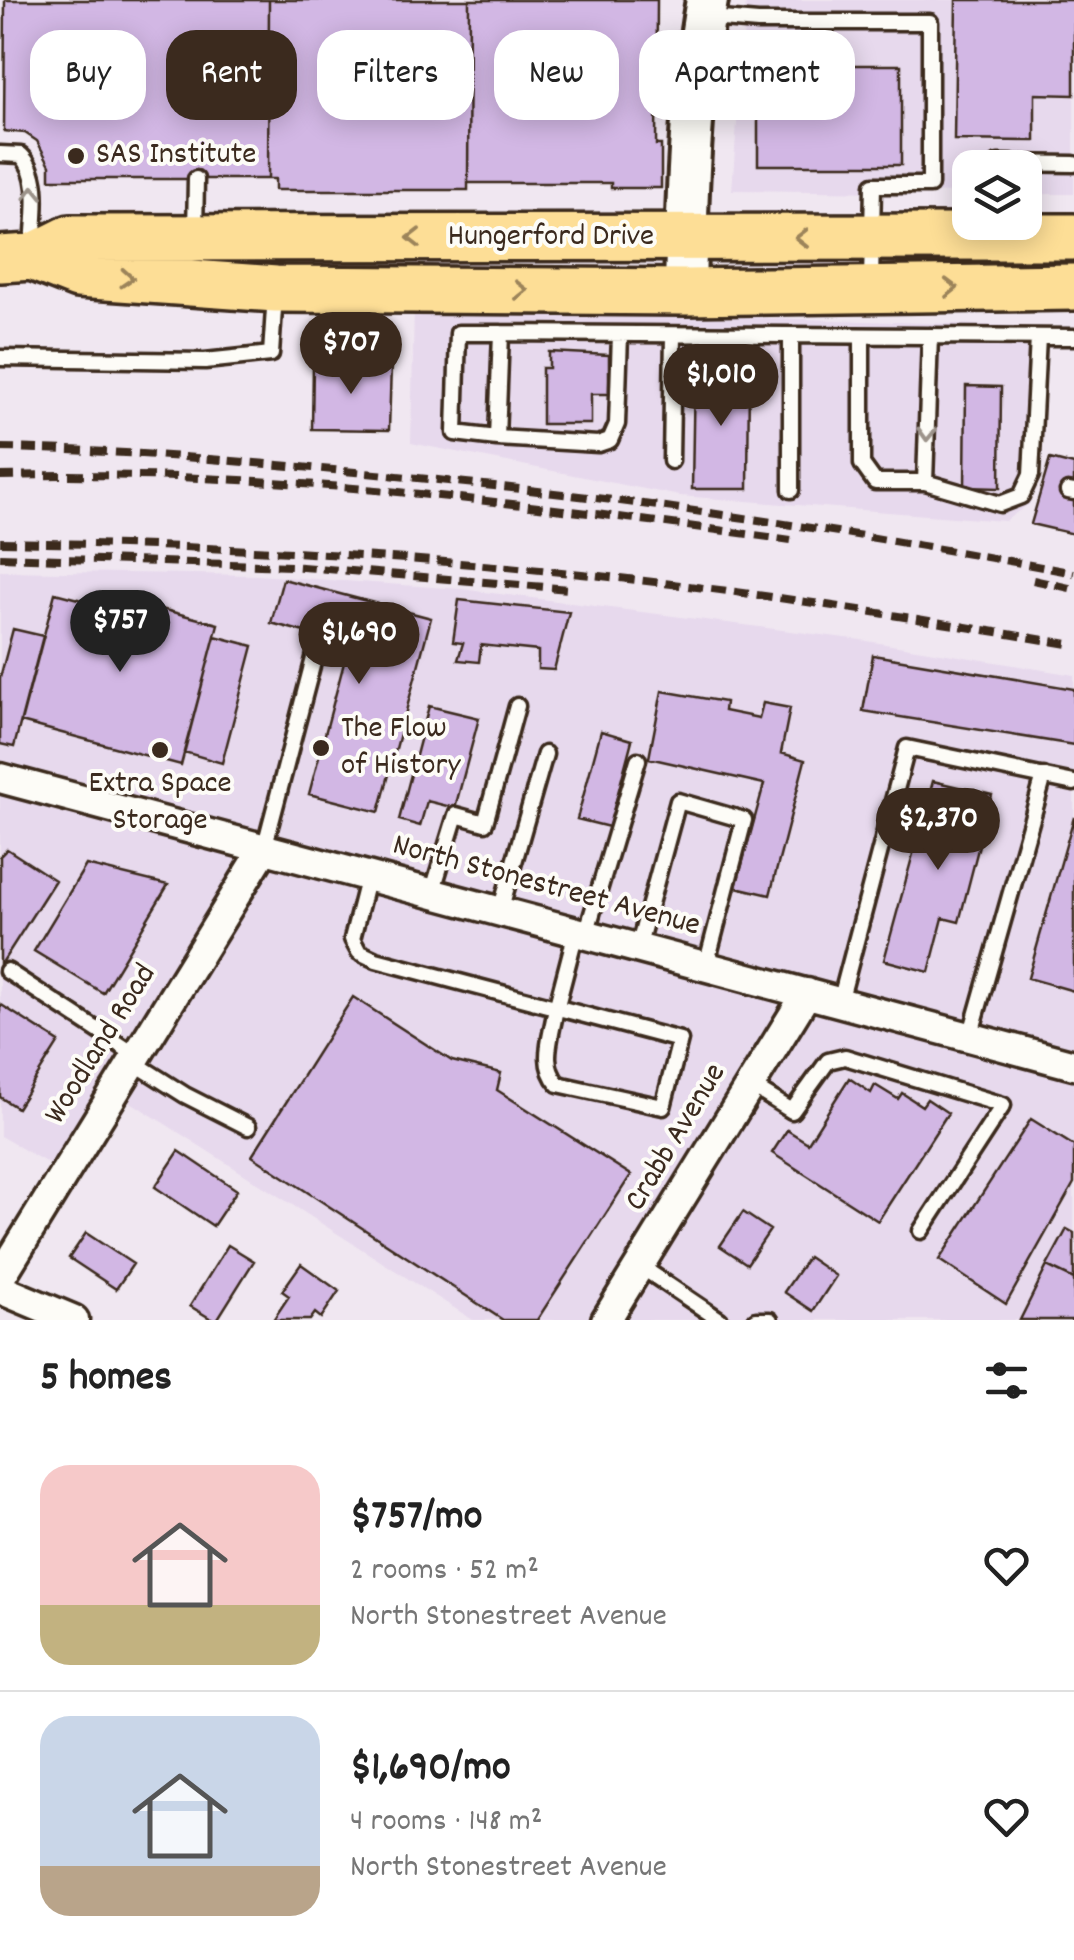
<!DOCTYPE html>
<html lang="en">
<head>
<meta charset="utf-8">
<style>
	:root { --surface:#fff; --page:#f6f6f6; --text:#222; --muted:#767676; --line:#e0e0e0; --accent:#3b2a1e }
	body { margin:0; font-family:Dekko,sans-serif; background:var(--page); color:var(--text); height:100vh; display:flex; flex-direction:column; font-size:38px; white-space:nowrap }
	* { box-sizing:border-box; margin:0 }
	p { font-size:32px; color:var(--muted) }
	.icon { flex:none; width:55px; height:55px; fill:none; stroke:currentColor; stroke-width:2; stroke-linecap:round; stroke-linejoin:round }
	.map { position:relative; height:1320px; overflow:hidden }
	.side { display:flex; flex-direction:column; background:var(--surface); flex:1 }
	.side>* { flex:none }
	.guide { position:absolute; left:30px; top:30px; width:1015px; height:90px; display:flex; gap:20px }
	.tools { position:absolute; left:952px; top:150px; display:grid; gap:20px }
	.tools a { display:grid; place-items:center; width:90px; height:90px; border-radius:20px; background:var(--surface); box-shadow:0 5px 25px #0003; font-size:50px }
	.price { position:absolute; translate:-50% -85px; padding:0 22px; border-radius:35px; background:var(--accent); color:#fff; font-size:32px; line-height:65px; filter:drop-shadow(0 2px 5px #0008) }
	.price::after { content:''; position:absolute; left:50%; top:60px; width:30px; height:22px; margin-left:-15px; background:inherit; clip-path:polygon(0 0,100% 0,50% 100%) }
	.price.current { background:#222; color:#fff }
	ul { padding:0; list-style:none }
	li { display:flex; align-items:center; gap:30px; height:250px; padding:0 40px }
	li+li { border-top:2px solid var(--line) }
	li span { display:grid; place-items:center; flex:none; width:280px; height:200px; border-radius:30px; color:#555 }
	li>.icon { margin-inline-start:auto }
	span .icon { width:120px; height:120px; fill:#fffc; stroke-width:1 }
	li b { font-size:42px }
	h2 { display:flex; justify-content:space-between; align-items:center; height:120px; padding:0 40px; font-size:42px }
	.tag { padding:0 35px; border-radius:30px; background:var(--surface); box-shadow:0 5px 25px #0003; font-size:35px; line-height:90px }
	.tag.current { background:var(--accent); color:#fff }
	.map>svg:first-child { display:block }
	.built { fill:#e7d9ed }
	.building { fill:#d2b7e4; stroke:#3b2a1e; stroke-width:2.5 }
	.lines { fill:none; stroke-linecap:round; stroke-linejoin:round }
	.lane-casing { stroke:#3b2a1e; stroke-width:21 }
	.street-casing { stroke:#3b2a1e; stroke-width:35 }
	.secondary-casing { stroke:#3b2a1e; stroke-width:48 }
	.primary-casing { stroke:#3b2a1e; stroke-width:52 }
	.lane { stroke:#fdfcf7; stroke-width:14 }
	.street { stroke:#fdfcf7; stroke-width:28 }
	.secondary { stroke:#fdfcf7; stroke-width:40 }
	.primary { stroke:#fdde96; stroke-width:45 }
	.rail { stroke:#3b2a1e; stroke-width:8; stroke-dasharray:15 8; stroke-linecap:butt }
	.oneway { stroke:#9c938a }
	.oneway2 { stroke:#9c845a }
	.poi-dot { fill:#3b2a1e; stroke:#fdfcf7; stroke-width:4 }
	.labels { text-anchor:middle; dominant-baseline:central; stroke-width:8; stroke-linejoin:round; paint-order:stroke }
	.poi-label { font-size:32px; fill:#3b2a1e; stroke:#fdfcf7; text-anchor:start }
	.street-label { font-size:32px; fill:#3b2a1e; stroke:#fdfcf7 }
</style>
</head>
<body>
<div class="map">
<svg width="1074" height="1320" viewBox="0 0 1074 1320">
	<rect width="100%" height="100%" fill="#f0e7f1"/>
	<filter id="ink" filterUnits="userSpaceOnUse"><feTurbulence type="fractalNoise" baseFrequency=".01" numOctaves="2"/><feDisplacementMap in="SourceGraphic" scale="20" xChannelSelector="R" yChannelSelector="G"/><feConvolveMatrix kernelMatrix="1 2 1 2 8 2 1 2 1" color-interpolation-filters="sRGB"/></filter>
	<g filter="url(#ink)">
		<path class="built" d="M746 0H1074V194H1025V168H970V193L732 190Z
			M414 306 1046 327 1030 503 1005 521 680 496 411 443Z
			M0 571 257 575 461 589 861 640 1074 675V1320H473L115 1092 65 1173 0 1136Z"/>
		<path class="building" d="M5 0H269L268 179H50V165L37 141 25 133 4 131Z
			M269 0H469L468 190H275V179H268Z
			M469 0H657L656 145H661V188H611V183H468Z
			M956 0H1074V95L1035 94V141L954 140Z
			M758 65H901V165H758Z
			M549 352 609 355V394H591V424H542V368H549Z
			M313 363 391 365 389 430 312 429Z
			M694 369 749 370 748 489H692Z
			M966 386 1001 387 1000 488 965 487Z
			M1050 459 1074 465V534L1031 524Z
			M283 579 431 618 379 812 309 794 349 644 271 623Z
			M55 593 97 604 100 593 218 624 181 765 21 722Z
			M459 600 569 612 554 670 538 669V651L481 645 479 662 458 660 463 643 453 642Z
			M13 629 43 636 14 747 0 744V678Z
			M215 636 253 646 222 763 184 752Z
			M873 655 1074 689V745L863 711Z
			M662 691 725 702 724 711 759 718 763 703 790 708 781 753 805 760 770 895 736 887 764 784 649 758Z
			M429 706 479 718 455 808 427 801 420 826 399 820Z
			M601 731 632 740 609 827 577 819Z
			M933 781 992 795 959 922 943 918 929 972 884 960Z
			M1074 817V991L1028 978Z
			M7 849 55 880 0 966V856Z
			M86 865 168 885 103 993 34 951Z
			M353 997 452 1061 501 1073 497 1090 631 1175 537 1320H503L252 1156Z
			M0 1004 59 1042 17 1108 0 1097Z
			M849 1078 871 1093 875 1085 898 1099 902 1093 922 1106 927 1099 948 1113 878 1221 772 1153 787 1130 808 1143Z
			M1031 1119 1074 1146V1183L1006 1304 939 1260Z
			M179 1151 237 1190 213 1226 155 1187Z
			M743 1212 770 1230 747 1264 720 1246Z
			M1067 1229 1074 1233V1279L1047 1266Z
			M86 1233 133 1264 116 1289 69 1258Z
			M228 1245 254 1261 217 1320H213L190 1306Z
			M808 1257 836 1276 813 1311 784 1292Z
			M301 1264 339 1291 321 1318 315 1313 310 1320H273L289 1296 282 1291Z
			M1047 1266 1074 1279V1320H1020Z"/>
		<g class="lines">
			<g class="lane-casing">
				<path id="lane" d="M710 18 758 22H930V185H873L871 283
					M0 154 21 155C43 176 34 218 33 247
					M998 168V163L1074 164
					M195 232 196 179
					M501 333 497 438 455 433 458 333H501L1074 337
					M862 336V464L875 482H925
					M930 336 925 482 1000 504 1021 496 1031 475 1038 337
					M0 358 205 361 271 354 275 294
					M497 438 598 444 610 440 617 424 620 334
					M671 461 673 335
					M791 490V336
					M1068 491 1074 492
					M264 849 318 643
					M368 876 352 939 359 952 376 960 680 1040 663 1107 558 1084C540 1064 551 1038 555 1013L556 1009 576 932
					M432 893 456 815 485 823 517 706
					M500 911 545 754
					M586 934 638 760
					M638 948 678 801 744 820 706 966
					M7 971 137 1056
					M840 1002 907 748 1074 783
					M970 1037 1044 776
					M133 1062 185 1095 248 1127
					M750 1085 792 1111 828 1061 845 1057 1003 1105 921 1231
					M640 1266 720 1320
					M756 1320H770"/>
			</g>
			<g class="street-casing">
				<path id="street" d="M0 778 1074 1065
					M0 1278 264 849
					M0 1289 74 1320
					M606 1320 807 993"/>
			</g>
			<g class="secondary-casing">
				<path id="secondary" d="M685 292C687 194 690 96 707 0"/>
			</g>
			<g class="primary-casing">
				<path id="primary" d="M32 257 70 238 1074 237
					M0 259 32 257 78 275 276 289 685 292 1074 287"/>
			</g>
			<use href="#lane" class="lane"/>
			<use href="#street" class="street"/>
			<use href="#secondary" class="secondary"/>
			<use href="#primary" class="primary"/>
			<path class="rail" d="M0 448C119 450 237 461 355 472 596 494 836 528 1074 573
				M0 476C266 469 529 504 791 540
				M0 542C222 546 443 557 663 583 801 599 937 622 1074 645
				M0 557 291 566 569 589
				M1033 580 1074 589"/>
		</g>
		<defs><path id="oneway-chevron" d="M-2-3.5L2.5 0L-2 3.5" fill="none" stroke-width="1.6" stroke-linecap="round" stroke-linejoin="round" transform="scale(2.5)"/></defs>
		<g class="oneway">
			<use href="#oneway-chevron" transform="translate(33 193) rotate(-92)"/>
			<use href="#oneway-chevron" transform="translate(927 434) rotate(92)"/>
		</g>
		<g class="oneway2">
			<use href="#oneway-chevron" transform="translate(414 238) rotate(-180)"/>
			<use href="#oneway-chevron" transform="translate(802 238) rotate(180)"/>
			<use href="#oneway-chevron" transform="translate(127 278) rotate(4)"/>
			<use href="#oneway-chevron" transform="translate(951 288) rotate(-1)"/>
			<use href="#oneway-chevron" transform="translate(521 290)"/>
		</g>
	</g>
	<g class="poi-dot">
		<circle cx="76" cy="156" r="10"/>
		<circle cx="321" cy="748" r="10"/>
		<circle cx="160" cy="750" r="10"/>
	</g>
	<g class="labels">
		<g class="poi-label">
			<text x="96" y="156">SAS Institute</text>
			<text x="341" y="730">The Flow<tspan x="341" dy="37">of History</tspan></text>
			<text x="160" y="785" text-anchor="middle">Extra Space<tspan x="160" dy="37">Storage</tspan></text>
		</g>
		<g class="street-label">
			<text x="551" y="238">Hungerford Drive</text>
			<text transform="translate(546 887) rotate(15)">North Stonestreet Avenue</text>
			<text transform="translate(102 1045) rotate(-58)">Woodland Road</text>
			<text transform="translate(677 1138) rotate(-59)">Crabb Avenue</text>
		</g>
	</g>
</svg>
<div class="tools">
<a><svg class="icon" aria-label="layers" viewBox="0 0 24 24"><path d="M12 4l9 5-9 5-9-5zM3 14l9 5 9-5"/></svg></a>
</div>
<b class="price" style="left:351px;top:397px">$707</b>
<b class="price" style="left:721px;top:429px">$1,010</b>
<b class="price current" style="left:120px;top:675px">$757</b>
<b class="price" style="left:359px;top:687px">$1,690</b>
<b class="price" style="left:938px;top:873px">$2,370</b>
<div class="guide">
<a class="tag">Buy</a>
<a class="tag current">Rent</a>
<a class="tag">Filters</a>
<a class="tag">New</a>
<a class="tag">Apartment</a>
</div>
</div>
<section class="side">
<h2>5 homes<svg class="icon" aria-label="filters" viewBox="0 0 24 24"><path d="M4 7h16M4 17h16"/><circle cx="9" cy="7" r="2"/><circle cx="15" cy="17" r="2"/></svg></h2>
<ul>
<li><span style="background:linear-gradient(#f6c9c9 70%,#c2b280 0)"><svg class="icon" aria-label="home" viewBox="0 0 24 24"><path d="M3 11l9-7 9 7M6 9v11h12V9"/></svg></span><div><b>$757/mo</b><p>2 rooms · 52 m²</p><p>North Stonestreet Avenue</p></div><svg class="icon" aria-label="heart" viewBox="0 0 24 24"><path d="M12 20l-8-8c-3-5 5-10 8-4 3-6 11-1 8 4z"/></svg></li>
<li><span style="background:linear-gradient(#c9d6e8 75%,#b9a48a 0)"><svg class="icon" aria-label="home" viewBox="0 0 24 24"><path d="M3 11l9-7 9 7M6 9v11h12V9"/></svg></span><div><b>$1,690/mo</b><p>4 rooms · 148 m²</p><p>North Stonestreet Avenue</p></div><svg class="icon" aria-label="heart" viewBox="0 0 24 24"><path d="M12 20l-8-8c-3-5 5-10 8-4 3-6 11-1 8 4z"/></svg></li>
</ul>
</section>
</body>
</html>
